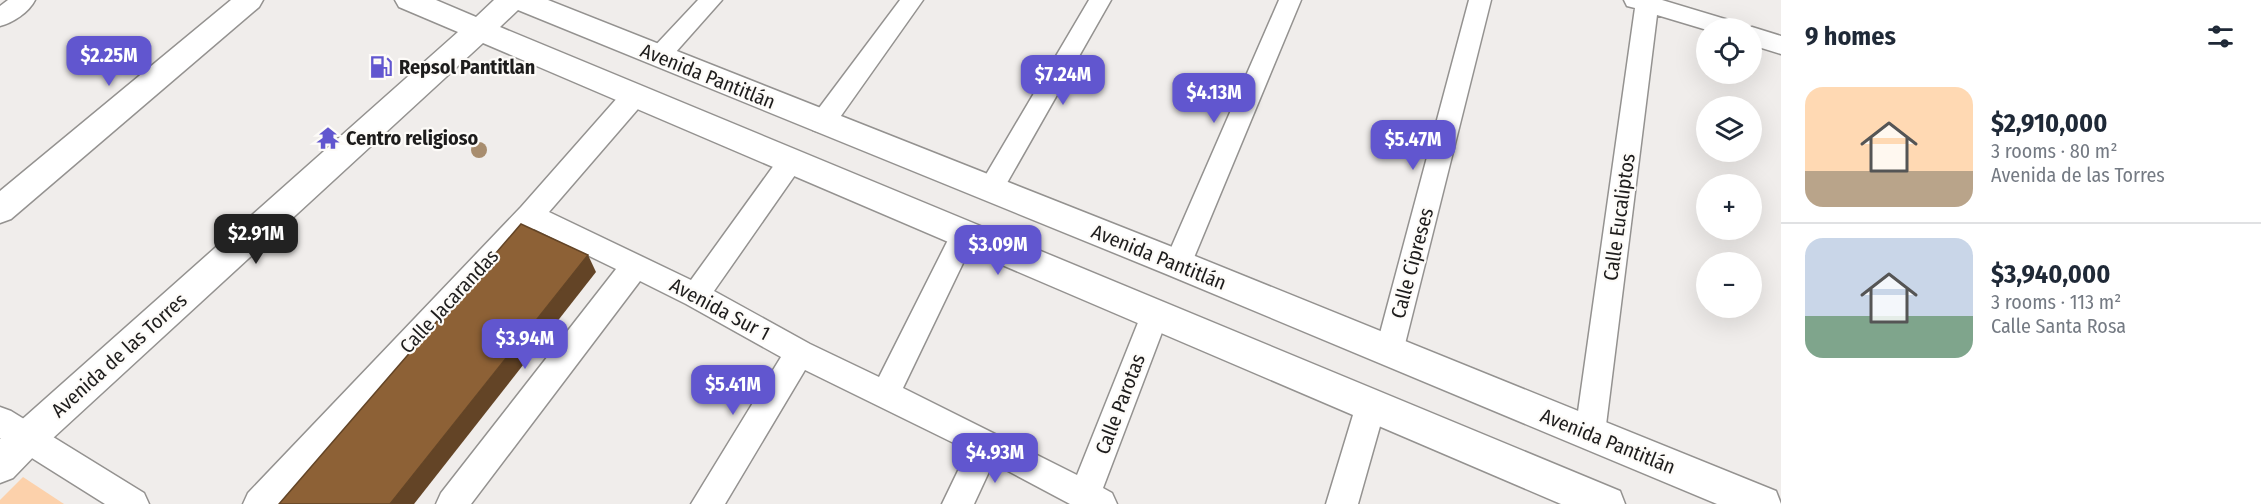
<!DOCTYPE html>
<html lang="en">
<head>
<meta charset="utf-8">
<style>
	:root { --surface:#fff; --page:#f2f2f3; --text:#1f2937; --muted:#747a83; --line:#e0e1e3; --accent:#6156cf }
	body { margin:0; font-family:"Fira Sans Condensed",sans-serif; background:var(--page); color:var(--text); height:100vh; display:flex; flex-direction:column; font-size:22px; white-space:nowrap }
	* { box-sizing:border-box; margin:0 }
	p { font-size:20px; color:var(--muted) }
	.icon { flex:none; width:33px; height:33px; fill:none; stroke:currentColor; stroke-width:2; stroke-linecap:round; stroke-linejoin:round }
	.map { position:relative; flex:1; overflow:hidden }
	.side { display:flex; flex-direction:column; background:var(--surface); width:480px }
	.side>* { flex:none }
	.tools { position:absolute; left:1696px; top:18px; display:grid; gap:12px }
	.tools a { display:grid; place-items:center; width:66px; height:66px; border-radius:50%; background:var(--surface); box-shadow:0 6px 24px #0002; font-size:30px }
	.price { position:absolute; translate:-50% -51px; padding:0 14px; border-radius:12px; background:var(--accent); color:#fff; font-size:20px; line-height:39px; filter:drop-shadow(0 2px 3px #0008) }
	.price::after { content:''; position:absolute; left:50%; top:36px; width:18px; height:14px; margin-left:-9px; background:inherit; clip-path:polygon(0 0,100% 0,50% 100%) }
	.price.selected { background:#222; color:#fff }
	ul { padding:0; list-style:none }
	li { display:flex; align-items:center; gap:18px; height:150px; padding:0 24px }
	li+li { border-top:2px solid var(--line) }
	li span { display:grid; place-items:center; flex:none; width:168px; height:120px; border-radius:18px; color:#555 }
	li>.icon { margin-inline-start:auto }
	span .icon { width:72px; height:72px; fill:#fffc; stroke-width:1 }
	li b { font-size:26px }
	h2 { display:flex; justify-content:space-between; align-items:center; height:72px; padding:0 24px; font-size:26px }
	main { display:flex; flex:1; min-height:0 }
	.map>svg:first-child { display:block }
	.green { fill:#fcd1ab }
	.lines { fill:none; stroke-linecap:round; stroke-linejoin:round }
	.minor-casing { stroke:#949290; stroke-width:3 }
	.major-casing { stroke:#949290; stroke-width:3 }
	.minor { fill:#fff; fill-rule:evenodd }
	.major { fill:#fff; fill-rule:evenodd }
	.tree { fill:#a88d6e }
	.shaded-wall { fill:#634426 }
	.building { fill:#8d6136; stroke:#634426; stroke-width:1.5 }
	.labels { text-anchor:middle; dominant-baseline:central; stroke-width:4.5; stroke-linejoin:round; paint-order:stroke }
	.poi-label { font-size:20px; font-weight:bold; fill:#1d1c1c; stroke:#fdfbf8; text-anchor:start }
	.street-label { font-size:20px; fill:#1d1c1c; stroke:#fdfbf8 }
</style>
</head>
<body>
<main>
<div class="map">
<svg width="1781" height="504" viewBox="0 0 1781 504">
	<rect width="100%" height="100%" fill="#f0edeb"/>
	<path class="green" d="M23 477 64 504H0V500Z"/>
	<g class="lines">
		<g class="minor-casing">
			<path id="minor" d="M8 0H35C29 12 13 23 0 26V6Z
				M698 0H722L667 62 659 65 651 62 647 56 651 50Z
				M900 0H923L831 130 822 133 813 130 810 123 813 116Z
				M1089 0H1111L999 197 990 201 981 197 977 190 981 183Z
				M1279 0H1301L1188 272 1178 276 1168 272 1164 264Z
				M1469 0H1491L1403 352 1399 361 1389 365 1379 361 1375 352Z
				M1624 0H1662L1735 22 1739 28H1707V30L1657 15 1605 433 1601 443 1590 447 1579 443 1575 433 1635 8 1627 6Z
				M1752 27 1781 36V54L1752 45V28H1749Z
				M635 86 644 88 647 95 644 102 549 212 691 280 782 154 791 151 800 154 804 161 800 168 714 291 810 344 879 377 955 226 964 223 973 226 977 234 903 388 1077 475 1145 305 1155 302 1165 305 1169 314 1103 488 1112 493 1117 504H1070L993 463 974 504H942L968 450 805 370 725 504H691L781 357 686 304 640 281 471 504H436L441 493 616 269 534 229 280 504H243L248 493 521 207 626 88Z
				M1371 391 1381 395 1386 405 1358 504H1326L1356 405 1361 395Z
				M0 407 11 411 144 493 149 504H105L0 438Z"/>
		</g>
		<g class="major-casing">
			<path id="major" d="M231 0H263L259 7 11 219 0 223V191Z
				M395 0H436L476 17 494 0H548L1190 254 1776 491 1781 504H1717L1166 274 518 10 500 27 1620 491 1625 504H1561L483 43 40 450 13 478 0 483V439L458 32 399 7Z"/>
		</g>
		<use href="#minor" class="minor"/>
		<use href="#major" class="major"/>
	</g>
	<circle class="tree" cx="479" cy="150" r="8"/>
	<path class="shaded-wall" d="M588 255 596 272 414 504H390Z"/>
	<path class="building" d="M521 224 588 255 390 504H279Z"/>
	<defs>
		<g id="fuel-bare" transform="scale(1.8)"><path d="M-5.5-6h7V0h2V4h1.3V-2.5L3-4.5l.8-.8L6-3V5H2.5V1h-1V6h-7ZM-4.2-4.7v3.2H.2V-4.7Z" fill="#6156cf" stroke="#fdfbf8" stroke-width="2.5" paint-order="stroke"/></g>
		<g id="temple-bare" transform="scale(1.8)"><path d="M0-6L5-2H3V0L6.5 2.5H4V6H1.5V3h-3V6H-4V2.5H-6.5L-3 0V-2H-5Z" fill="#6156cf" stroke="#fdfbf8" stroke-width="2.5" paint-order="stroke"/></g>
	</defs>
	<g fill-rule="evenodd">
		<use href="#fuel-bare" x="381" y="67"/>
		<use href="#temple-bare" x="328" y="138"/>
	</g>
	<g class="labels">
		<g class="poi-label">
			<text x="399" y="67">Repsol Pantitlan</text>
			<text x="346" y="138">Centro religioso</text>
		</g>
		<g class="street-label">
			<text transform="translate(708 76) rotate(22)">Avenida Pantitlán</text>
			<text transform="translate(1619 217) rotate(-82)">Calle Eucaliptos</text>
			<text transform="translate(1159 257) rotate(22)">Avenida Pantitlán</text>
			<text transform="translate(1412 263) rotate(-75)">Calle Cipreses</text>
			<text transform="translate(449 301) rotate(-47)">Calle Jacarandas</text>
			<text transform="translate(720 309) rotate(28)">Avenida Sur 1</text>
			<text transform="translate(119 355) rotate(-42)">Avenida de las Torres</text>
			<text transform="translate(1120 404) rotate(-69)">Calle Parotas</text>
			<text transform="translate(1608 441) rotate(22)">Avenida Pantitlán</text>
		</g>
	</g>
</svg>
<div class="tools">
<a><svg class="icon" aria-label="locate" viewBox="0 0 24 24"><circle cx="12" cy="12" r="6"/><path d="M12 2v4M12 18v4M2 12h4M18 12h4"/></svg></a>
<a><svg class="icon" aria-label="layers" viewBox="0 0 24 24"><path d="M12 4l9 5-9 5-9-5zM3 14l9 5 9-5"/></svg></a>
<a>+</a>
<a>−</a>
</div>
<b class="price" style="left:109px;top:87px">$2.25M</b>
<b class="price" style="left:1063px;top:106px">$7.24M</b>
<b class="price" style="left:1214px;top:124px">$4.13M</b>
<b class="price" style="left:1413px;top:171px">$5.47M</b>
<b class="price selected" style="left:256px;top:265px">$2.91M</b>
<b class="price" style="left:998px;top:276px">$3.09M</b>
<b class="price" style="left:525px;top:370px">$3.94M</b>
<b class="price" style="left:733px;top:416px">$5.41M</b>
<b class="price" style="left:995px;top:484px">$4.93M</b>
</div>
<section class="side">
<h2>9 homes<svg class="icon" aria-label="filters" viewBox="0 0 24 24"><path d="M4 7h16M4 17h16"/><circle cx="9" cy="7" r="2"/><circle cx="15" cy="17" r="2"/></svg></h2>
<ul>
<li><span style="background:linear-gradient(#ffd9b3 70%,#b9a48a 0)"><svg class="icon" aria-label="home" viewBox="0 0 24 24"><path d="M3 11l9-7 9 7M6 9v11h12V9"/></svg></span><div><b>$2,910,000</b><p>3 rooms · 80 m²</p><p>Avenida de las Torres</p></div></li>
<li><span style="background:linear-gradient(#c9d6e8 65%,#7fa58c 0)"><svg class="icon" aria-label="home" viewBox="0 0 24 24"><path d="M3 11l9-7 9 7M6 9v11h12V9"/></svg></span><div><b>$3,940,000</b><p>3 rooms · 113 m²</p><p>Calle Santa Rosa</p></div></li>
</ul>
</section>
</main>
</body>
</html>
